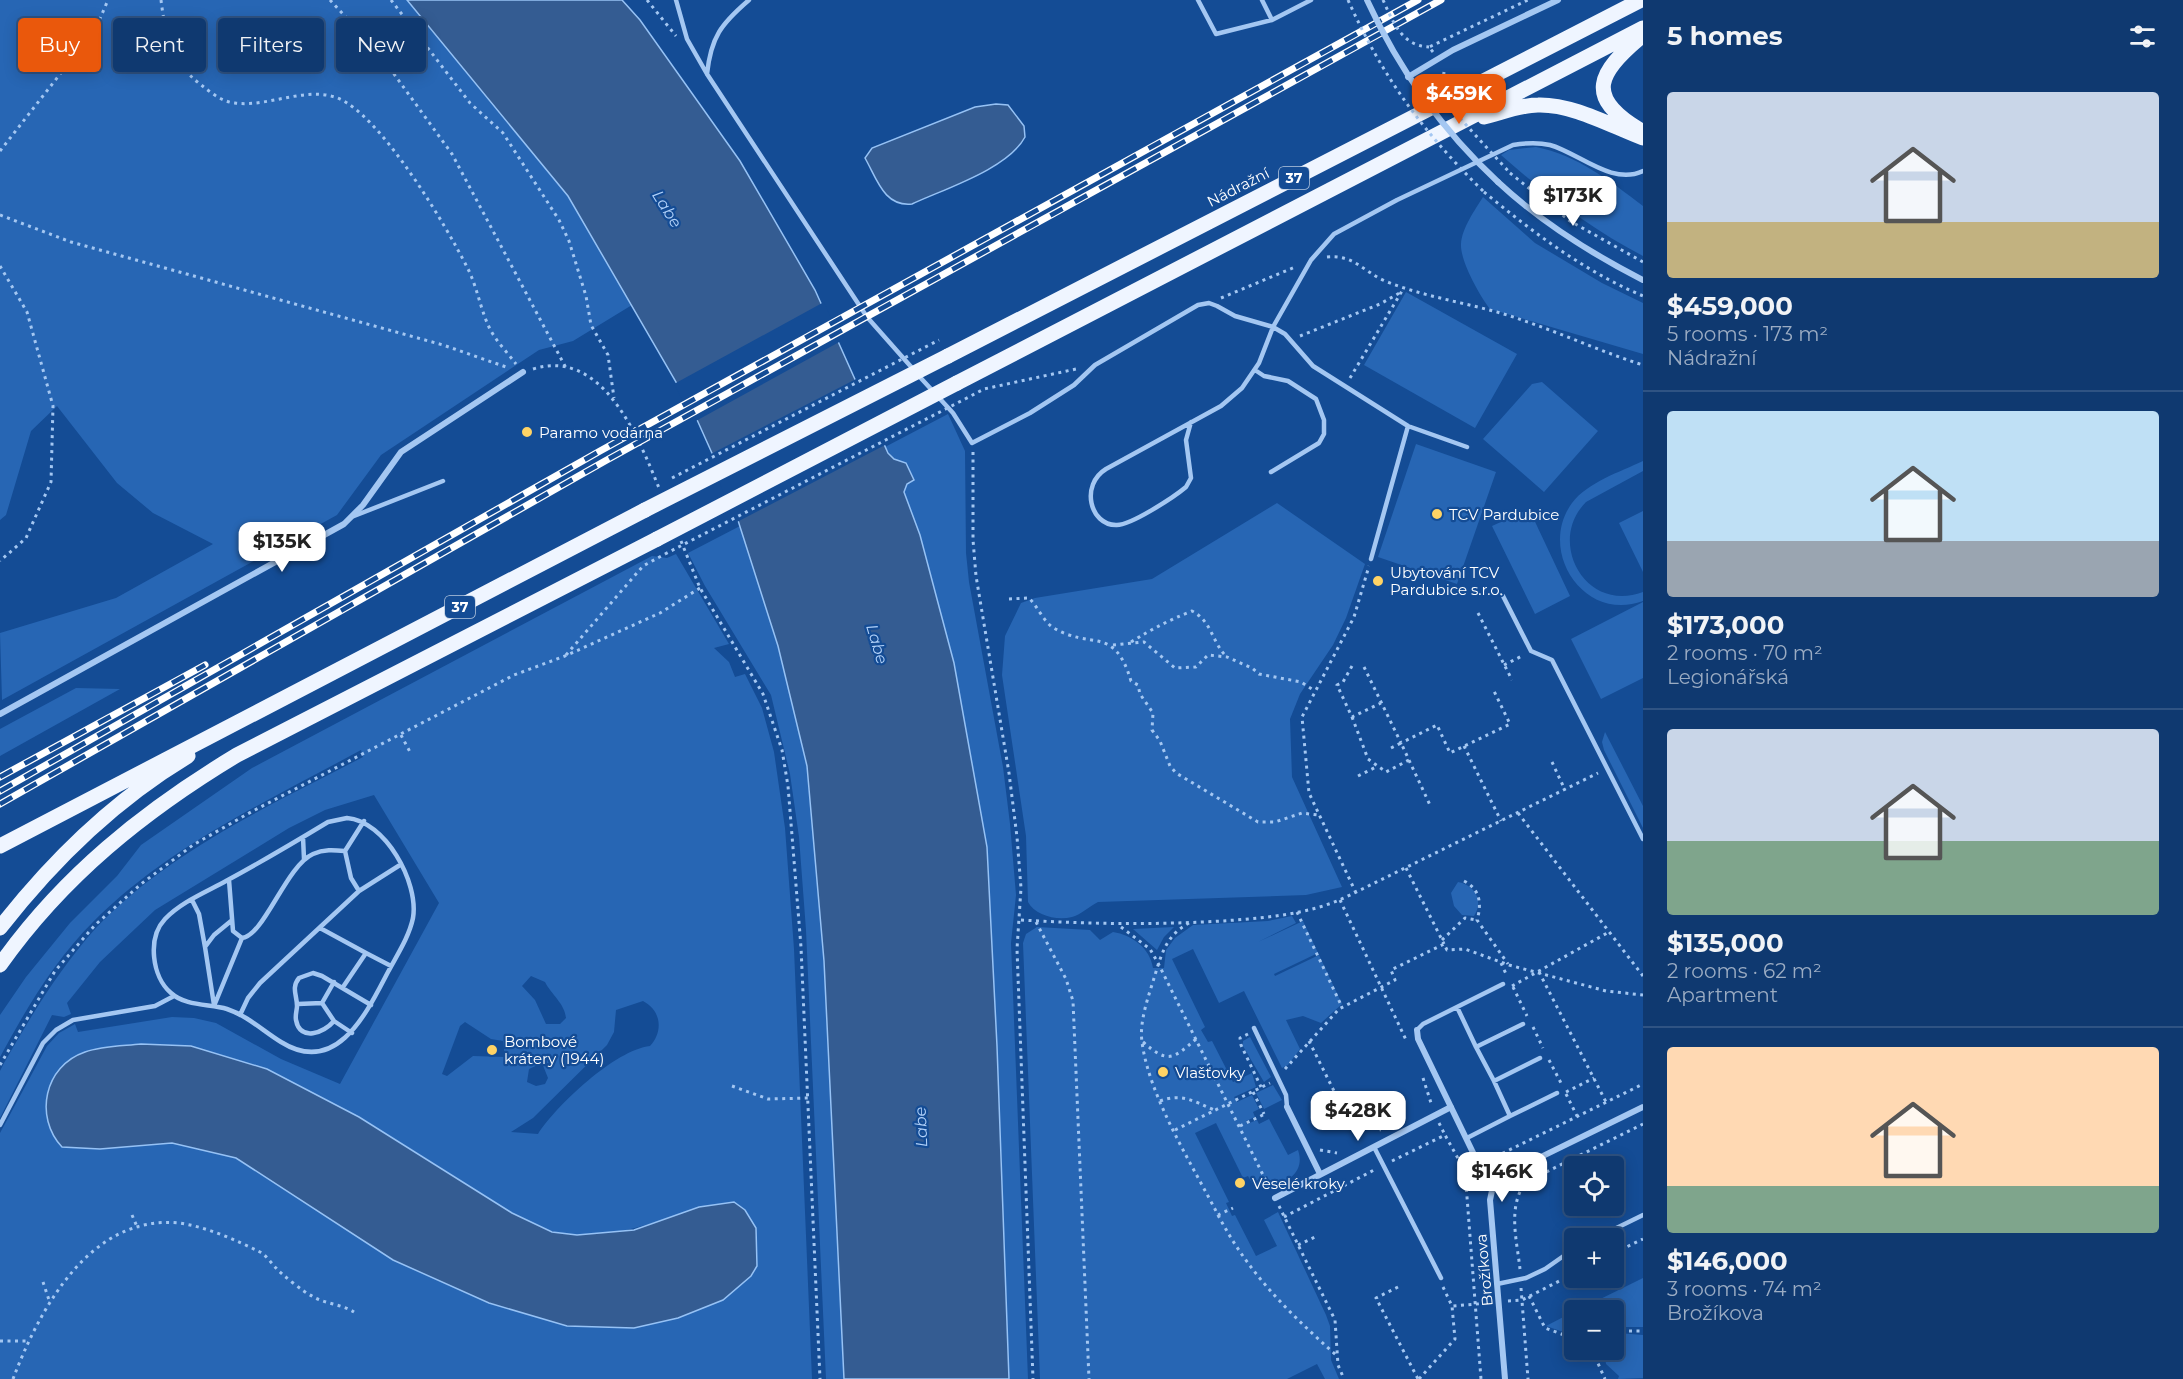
<!DOCTYPE html>
<html lang="en">
<head>
<meta charset="utf-8">
<style>
	:root { --surface:#0f3970; --page:#1d4478; --text:#f1f3f6; --muted:#9bacc3; --line:#2f5383; --accent:#ea580c }
	body { margin:0; font-family:Montserrat,sans-serif; background:var(--page); color:var(--text); height:100vh; display:flex; flex-direction:column; font-size:22px; white-space:nowrap }
	* { box-sizing:border-box; margin:0 }
	p { font-size:20px; color:var(--muted) }
	.icon { flex:none; width:33px; height:33px; fill:none; stroke:currentColor; stroke-width:2; stroke-linecap:round; stroke-linejoin:round }
	.map { position:relative; flex:1; overflow:hidden }
	.panel { display:flex; flex-direction:column; background:var(--surface); width:540px }
	.panel>* { flex:none }
	.top-card { position:absolute; left:18px; top:18px; width:570px; height:54px; display:flex; gap:12px }
	.tools { position:absolute; left:1564px; top:1156px; display:grid; gap:12px }
	.tools a { display:grid; place-items:center; width:60px; height:60px; border-radius:6px; background:var(--surface); box-shadow:0 3px 15px #0003,0 0 0 2px var(--line); font-size:30px }
	.price { position:absolute; translate:-50% -51px; padding:0 14px; border-radius:12px; background:#fff; color:#222; font-size:20px; line-height:39px; filter:drop-shadow(0 2px 3px #0008) }
	.price::after { content:''; position:absolute; left:50%; top:36px; width:18px; height:14px; margin-left:-9px; background:inherit; clip-path:polygon(0 0,100% 0,50% 100%) }
	.price.current { background:var(--accent); color:#fff }
	ul { padding:0; list-style:none }
	li { display:grid; align-content:center; gap:12px; height:318px; padding:0 24px }
	li+li { border-top:2px solid var(--line) }
	li span { display:grid; place-items:center; height:186px; border-radius:6px; color:#555 }
	li>.icon { margin-inline-start:auto }
	span .icon { width:108px; height:108px; fill:#fffc; stroke-width:1 }
	li b { font-size:26px }
	h2 { display:flex; justify-content:space-between; align-items:center; height:72px; padding:0 24px; font-size:26px }
	.pill { padding:0 21px; border-radius:6px; background:var(--surface); box-shadow:0 3px 15px #0003,0 0 0 2px var(--line); font-size:21px; line-height:54px }
	.pill.current { background:var(--accent); color:#fff }
	main { display:flex; flex:1; min-height:0 }
	.map>svg:first-child { display:block }
	.green { fill:#2766b4; fill-rule:evenodd }
	.water { fill:#345c92; stroke:#96c2f5; stroke-width:1.5 }
	.pier { fill:#144c95 }
	.lines { fill:none; stroke-linecap:round; stroke-linejoin:round }
	.path { stroke:#a4c7f2; stroke-width:3; stroke-dasharray:3 4.5; stroke-linecap:butt }
	.lane { stroke:#a4c7f2; stroke-width:4.5 }
	.street { stroke:#a4c7f2; stroke-width:6 }
	.primary { stroke:#eff5ff; stroke-width:15 }
	.rail-casing { stroke:#fff; stroke-width:7 }
	.rail { stroke:#144c95; stroke-width:4.5; stroke-dasharray:14; stroke-linecap:butt }
	.path-bridge { stroke:#a4c7f2; stroke-width:3; stroke-dasharray:3 4.5; stroke-linecap:butt }
	.street-bridge { stroke:#a4c7f2; stroke-width:6 }
	.primary-bridge { stroke:#eff5ff; stroke-width:15 }
	.poi-dot { fill:#ffd365; stroke:#144c95; stroke-width:2 }
	.labels { text-anchor:middle; dominant-baseline:central; stroke-width:4.5; stroke-linejoin:round; paint-order:stroke }
	.shield { fill:#144c95; stroke:#b8c9df; stroke-width:1.5 }
	.shield-label { font-size:14px; font-weight:bold; fill:#fff }
	.street-label { font-size:15px; fill:#fff; stroke:#144c95 }
	.poi-label { font-size:15px; fill:#fff; stroke:#144c95; text-anchor:start }
	.water-label { font-size:16px; font-style:italic; fill:#b1d1f9; stroke:#144c95 }
</style>
</head>
<body>
<main>
<div class="map">
<svg width="1643" height="1379" viewBox="0 0 1643 1379">
	<rect width="100%" height="100%" fill="#144c95"/>
	<path class="green" d="M0 0H407L568 196 632 305 573 341 539 350 381 455 337 515 2 700 0 633 116 598 213 544 153 513 117 483 57 406 31 431 6 515 0 520Z
		M1536 147C1577 155 1610 181 1643 206V256C1591 229 1545 194 1501 155L1509 150Z
		M1483 197 1535 243 1602 283 1643 303V354L1490 309C1480 296 1460 261 1461 244 1462 228 1475 210 1483 197Z
		M1406 292 1517 354 1475 428 1364 365Z
		M1542 382 1598 431 1544 492 1483 439 1532 384Z
		M948 414 965 451 966 553 969 582 1003 767 1010 824 1016 895 1011 943 1028 1379H1009L997 1046 987 847 954 663 920 535 904 492 907 484 914 480 906 463 894 459 885 447Z
		M1416 444 1496 472 1457 584 1378 557Z
		M1643 461V471L1586 502C1546 542 1586 614 1643 592V601C1584 623 1537 551 1572 503 1588 482 1620 472 1643 461Z
		M1277 503 1365 564 1346 618 1333 645 1300 694 1290 719 1292 777 1342 887 1306 895 1098 902C1090 906 1080 915 1072 917 1056 921 1035 915 1028 902L1026 836 1002 675 1005 636 1021 603 1035 598 1152 579Z
		M1529 509 1570 596 1535 614 1492 526Z
		M1643 511V572L1619 523Z
		M740 526 778 646 807 766 824 961 844 1379H826L806 930 799 837 790 774 771 695 705 586 688 553Z
		M676 554 729 644 714 648 729 662 735 677 745 674 762 708 774 752 785 828 794 949 812 1379H0V1133L47 1046 59 1033 75 1024 78 1032 172 1017 194 1018 216 1023 281 1059 340 1084 439 903 374 795 325 810 289 828 155 910 100 962 67 1003 71 1014 64 1017 52 1015 0 1118V1071L4 1063C31 1016 59 969 96 928 169 851 271 805 363 757L361 750C268 801 170 845 93 922 54 961 26 1009 0 1057V1015L26 977 70 923 117 876 141 845 252 768 652 556 667 558ZM531 976 545 982C551 994 565 1004 566 1018L560 1024H546L535 1000 522 986ZM643 1001C662 1011 663 1032 650 1046 615 1050 557 1105 538 1134L511 1132 533 1118 607 1045 614 1032 616 1010ZM465 1022 491 1039 503 1041 505 1057 473 1056 447 1076 442 1074 460 1026ZM542 1063 548 1078 545 1084 536 1086 527 1082 529 1069ZM324 1099C369 1122 411 1149 454 1176 490 1199 531 1233 575 1235 619 1237 659 1221 699 1207L756 1228 757 1266 567 1326 489 1303 393 1260 236 1158 172 1143H143Z
		M1643 602V678L1601 699 1571 639Z
		M76 688 120 689 0 756V729Z
		M1605 732 1643 806V828L1604 750 1602 742Z
		M1458 882C1475 885 1484 901 1474 916L1462 915 1454 906 1451 893Z
		M1292 916 1296 923 1258 942 1303 921 1318 953 1274 974 1275 976 1319 955 1342 1004 1321 1023 1303 1016 1286 1020 1300 1049 1288 1065 1282 1068 1244 991 1219 1003 1193 949 1172 959 1205 1027 1201 1030 1208 1042 1212 1041 1233 1082 1252 1073 1256 1087 1234 1097 1237 1102 1252 1095 1259 1109 1253 1112 1255 1117 1246 1121 1247 1124 1257 1120 1259 1124 1269 1119 1288 1155 1298 1150C1305 1171 1290 1180 1273 1188L1267 1176 1252 1183 1248 1176 1243 1178 1216 1123 1195 1133 1229 1202 1226 1203 1232 1216 1235 1215 1256 1256 1277 1246 1264 1220 1278 1212 1326 1315 1330 1326 1331 1360 1339 1379H1325L1317 1364 1287 1379H1040L1023 943 1026 934 1037 927 1090 930 1100 940 1113 932C1132 935 1150 948 1153 968H1164L1166 950 1175 938 1193 925 1268 921Z
		M1174 927 1164 937 1157 950 1133 929Z
		M1250 1037 1271 1077 1264 1082 1243 1046V1041Z
		M1273 1085 1282 1100 1264 1109 1256 1093Z
		M1643 1278V1327H1614V1311H1576Z
		M1575 1311V1336L1546 1326Z
		M1618 1333 1643 1335V1378L1618 1379 1619 1376 1606 1364 1604 1350H1614V1335Z"/>
	<path class="water" d="M407 0H622L640 20 740 161 815 290 888 453 894 459 906 463 914 480 907 484 904 492 920 535 954 663 987 847 997 1046 1009 1379H844L824 961 807 766 778 646 728 489 694 413 568 196Z
		M996 104 1008 105 1024 126 1025 137C1008 169 944 189 912 204 884 207 877 179 865 158L872 148 975 107Z
		M141 1044 191 1046 267 1069 359 1117 512 1213 552 1232 577 1235 634 1230 699 1207 734 1202 745 1210 756 1228 757 1266 751 1276 723 1300 678 1318 634 1328 567 1326 489 1303 393 1260 236 1158 172 1143 100 1149 62 1147C34 1117 44 1066 85 1052 102 1046 123 1046 141 1044Z"/>
	<path class="pier" d="M824 302 841 341 694 422 674 384Z
		M858 378 887 444 735 523 709 455Z"/>
	<g class="lines">
		<path class="path" d="M161 0C165 33 172 63 200 84 210 92 222 102 235 103 271 108 314 81 347 103 388 129 444 222 467 267 477 286 480 308 489 327 495 340 507 352 516 364
			M330 0 378 52 452 154 566 368
			M391 0 470 103 503 133 559 220 569 241 586 296 591 325 608 355 614 398
			M647 0 676 36
			M1433 52 1429 47 1528 0
			M0 151 96 28 108 0
			M1510 173 1570 221 1643 262
			M1484 192C1534 233 1584 271 1643 296
			M0 215 71 242 443 345 509 368
			M1327 257C1353 254 1364 272 1385 281 1429 299 1478 304 1522 320 1563 334 1602 352 1643 365
			M0 266 27 312 53 406 51 482 26 538 0 561
			M1221 298 1295 267
			M1300 336 1380 304 1403 291
			M533 369C603 347 639 439 659 488
			M1350 378 1402 291
			M965 399 984 389 1076 369
			M973 452V540L976 576 1009 773 1017 837 1021 888 1017 949 1033 1379
			M681 541 700 588 763 694 782 750 788 786 801 947 820 1379
			M1009 599 1029 598C1037 606 1043 620 1052 627 1091 651 1114 624 1131 681L1138 685 1140 694 1153 713 1152 730 1160 741 1170 766 1176 773 1258 822H1275L1302 813 1318 815
			M1478 613 1512 680
			M1131 642C1152 629 1169 620 1192 611 1212 621 1212 643 1227 657
			M1113 645 1144 642 1175 668 1196 667 1208 655 1227 657 1252 668 1259 674 1301 682 1315 691
			M566 655 643 566 665 554
			M1504 665 1524 655
			M1352 666 1343 682 1337 685 1352 717 1381 703
			M1364 667 1401 743 1437 725 1450 753 1510 724 1493 689
			M1352 717 1368 759 1386 772 1409 760
			M401 735 410 752
			M1464 746 1501 821
			M1391 748 1401 743 1430 805
			M1552 762 1565 790
			M1358 776 1378 766
			M1518 813 1643 976
			M1406 868 1444 944
			M1464 881C1480 889 1482 904 1477 920L1508 964
			M1356 893 1309 793 1302 717 1354 617 1369 566
			M1340 900 1407 1042
			M1297 912 1342 1007
			M1021 920C1088 924 1154 925 1222 921 1263 918 1308 915 1346 897L1598 773
			M1036 922 1066 979 1073 1001 1089 1379
			M1189 923C1167 935 1162 952 1155 975 1149 995 1139 1021 1142 1042 1149 1097 1193 1166 1218 1215L1233 1208
			M1121 927 1150 949 1158 963 1270 1189
			M1442 940 1465 918 1477 920
			M1501 963 1507 976
			M1539 972 1606 1102
			M1512 986 1609 932
			M1513 987 1527 1016
			M1533 1027 1543 1048
			M1248 1034 1240 1038 1241 1045 1261 1087
			M1309 1041 1353 1129 1362 1124 1381 1130
			M1143 1042C1168 1064 1173 1059 1196 1039
			M1549 1060 1561 1083
			M0 1065 55 971 95 925 141 884 193 845 251 812 514 675 565 656 660 613 700 588
			M1285 1069 1339 1009 1395 980 1391 970 1444 944 1447 950 1465 949 1509 965 1606 991 1643 995
			M1423 1078 1432 1106
			M732 1086 768 1099 808 1098
			M1253 1092 1264 1114
			M1566 1092 1594 1078
			M1566 1094 1577 1116
			M1160 1101C1181 1093 1194 1101 1214 1110
			M1439 1123 1445 1135
			M1240 1126 1267 1113
			M1175 1130 1270 1083
			M1320 1150 1337 1153
			M1489 1160 1643 1084
			M1392 1161 1445 1135 1465 1171
			M1469 1169 1465 1171 1481 1379
			M1279 1206 1335 1320 1338 1365 1344 1379
			M132 1215 138 1229
			M1218 1215C1249 1274 1287 1311 1336 1355
			M1284 1217 1376 1169
			M1298 1245 1315 1237
			M1614 1253 1643 1239
			M1520 1269C1517 1241 1507 1206 1526 1182L1643 1124
			M43 1282 50 1303
			M1398 1287 1376 1298 1418 1379
			M1443 1287 1452 1306 1490 1303
			M1521 1288 1528 1379
			M1529 1296 1545 1328 1575 1339
			M1508 1301 1522 1300 1575 1273
			M1614 1331H1643
			M0 1341H27
			M1592 1350 1605 1379
			M13 1379C39 1310 90 1214 179 1223 207 1227 236 1240 260 1252 267 1256 271 1263 276 1268 281 1274 305 1293 312 1296 325 1304 341 1304 354 1312
			M1419 1379 1455 1339 1452 1306"/>
		<path class="lane" d="M676 0 687 39 707 74 867 317 913 369
			M1198 0 1216 34 1272 20 1311 0
			M1262 0 1272 20
			M707 74C711 37 721 24 749 0
			M1255 370 1264 376 1288 381 1316 399 1324 420V434L1319 443 1271 472
			M918 375 953 413 972 443 1030 413 1074 385 1095 365 1198 305 1209 303 1217 306 1235 316 1273 327 1285 334 1313 366 1408 426 1371 559
			M1191 422 1186 440 1191 478 1186 487C1174 497 1130 526 1116 525 1090 525 1080 485 1106 469L1221 406 1242 388 1259 363 1273 327 1311 260 1334 234 1397 200 1513 145C1525 143 1537 142 1550 145 1579 153 1612 186 1643 171
			M1408 426 1467 447
			M354 516 443 481
			M1503 596 1531 651 1552 660 1643 839
			M347 818C385 821 419 882 413 918 409 937 397 955 388 972 367 1012 337 1077 281 1042 263 1031 248 1016 227 1009 209 1004 185 1006 171 993 152 977 147 938 165 919 181 902 206 892 226 881 261 862 295 842 328 822Z
			M303 837 304 859
			M345 851 351 878 359 891
			M229 880 233 931 242 938
			M192 900 199 914 205 947
			M320 928 366 953
			M334 982 322 1003 334 1021 352 1033
			M343 987 366 953 391 966
			M298 1004 322 1003
			M214 1005 205 947 214 935 231 921
			M214 1006 242 938C264 936 286 866 313 854 324 849 334 850 345 851L364 821
			M1457 1007 1476 1047 1523 1024
			M240 1015 248 998 260 983 359 891 400 865
			M334 1021C324 1033 300 1042 296 1020 295 1015 297 1010 297 1006 297 995 291 988 299 978L313 973 322 976 371 1005
			M1254 1028 1286 1095 1287 1107
			M1417 1030 1423 1024 1503 984
			M1476 1047 1494 1081 1540 1058
			M1510 1116 1557 1093
			M0 1125 43 1043 56 1030 73 1020 155 1006 174 996
			M1467 1138 1510 1116 1494 1081
			M1374 1147 1441 1278
			M1594 1239 1643 1215
			M1497 1284 1526 1278 1545 1269 1575 1248"/>
		<path class="street" d="M1408 77 1453 50 1558 0
			M1498 182C1542 223 1590 253 1643 280
			M0 714 344 524 363 505 401 452 523 372
			M1417 1030 1418 1039 1479 1165 1493 1186
			M1287 1107 1320 1174
			M1275 1198 1451 1107
			M1505 1379 1490 1200 1493 1186 1504 1175 1643 1107"/>
		<path class="primary" d="M1484 117C1501 113 1520 105 1538 105 1573 104 1611 126 1643 138
			M1640 130C1584 97 1598 72 1642 36
			M948 356 1641 0
			M957 383 1643 28
			M0 846 645 510
			M0 928C52 861 115 800 188 756
			M0 965C63 876 144 811 237 755L657 539"/>
		<g class="rail-casing">
			<path id="rail" d="M0 777 205 665
				M0 791 600 451 1418 0
				M0 804 605 461 1441 0"/>
		</g>
		<use href="#rail" class="rail"/>
		<path class="path-bridge" d="M1348 0C1383 78 1423 132 1484 192
			M1383 0C1393 22 1402 46 1429 47
			M1444 72 1442 91 1446 103 1510 173
			M672 478 939 340
			M665 554 965 399"/>
		<path class="street-bridge" d="M1367 0C1399 70 1442 130 1498 182"/>
		<path class="primary-bridge" d="M645 510 948 356
			M657 539 957 383"/>
	</g>
	<g class="poi-dot">
		<circle cx="527" cy="432" r="6"/>
		<circle cx="1437" cy="514" r="6"/>
		<circle cx="1378" cy="581" r="6"/>
		<circle cx="492" cy="1050" r="6"/>
		<circle cx="1163" cy="1072" r="6"/>
		<circle cx="1240" cy="1183" r="6"/>
	</g>
	<g class="labels">
		<g class="shield">
			<rect x="1279" y="167" width="30" height="22" rx="4.5"/>
			<rect x="445" y="596" width="30" height="22" rx="4.5"/>
		</g>
		<g class="shield-label">
			<text x="1294" y="178">37</text>
			<text x="460" y="607">37</text>
		</g>
		<g class="street-label">
			<text transform="translate(1238 187) rotate(-27)">Nádražní</text>
			<text transform="translate(1484 1270) rotate(-95)">Brožíkova</text>
		</g>
		<g class="poi-label">
			<text x="539" y="432">Paramo vodárna</text>
			<text x="1449" y="514">TCV Pardubice</text>
			<text x="1390" y="572">Ubytování TCV<tspan x="1390" dy="17">Pardubice s.r.o.</tspan></text>
			<text x="504" y="1041">Bombové<tspan x="504" dy="17">krátery (1944)</tspan></text>
			<text x="1175" y="1072">Vlašťovky</text>
			<text x="1252" y="1183">Veselé kroky</text>
		</g>
		<g class="water-label">
			<text transform="translate(667 209) rotate(58)">Labe</text>
			<text transform="translate(877 644) rotate(74)">Labe</text>
			<text transform="translate(921 1127) rotate(-92)">Labe</text>
		</g>
	</g>
</svg>
<div class="tools">
<a><svg class="icon" aria-label="locate" viewBox="0 0 24 24"><circle cx="12" cy="12" r="6"/><path d="M12 2v4M12 18v4M2 12h4M18 12h4"/></svg></a>
<a>+</a>
<a>−</a>
</div>
<b class="price current" style="left:1459px;top:125px">$459K</b>
<b class="price" style="left:1573px;top:227px">$173K</b>
<b class="price" style="left:282px;top:573px">$135K</b>
<b class="price" style="left:1358px;top:1142px">$428K</b>
<b class="price" style="left:1502px;top:1203px">$146K</b>
<div class="top-card">
<a class="pill current">Buy</a>
<a class="pill">Rent</a>
<a class="pill">Filters</a>
<a class="pill">New</a>
</div>
</div>
<section class="panel">
<h2>5 homes<svg class="icon" aria-label="filters" viewBox="0 0 24 24"><path d="M4 7h16M4 17h16"/><circle cx="9" cy="7" r="2"/><circle cx="15" cy="17" r="2"/></svg></h2>
<ul>
<li><span style="background:linear-gradient(#c9d6e8 70%,#c2b280 0)"><svg class="icon" aria-label="home" viewBox="0 0 24 24"><path d="M3 11l9-7 9 7M6 9v11h12V9"/></svg></span><div><b>$459,000</b><p>5 rooms · 173 m²</p><p>Nádražní</p></div></li>
<li><span style="background:linear-gradient(#bfe0f5 70%,#9aa5b1 0)"><svg class="icon" aria-label="home" viewBox="0 0 24 24"><path d="M3 11l9-7 9 7M6 9v11h12V9"/></svg></span><div><b>$173,000</b><p>2 rooms · 70 m²</p><p>Legionářská</p></div></li>
<li><span style="background:linear-gradient(#c9d6e8 60%,#7fa58c 0)"><svg class="icon" aria-label="home" viewBox="0 0 24 24"><path d="M3 11l9-7 9 7M6 9v11h12V9"/></svg></span><div><b>$135,000</b><p>2 rooms · 62 m²</p><p>Apartment</p></div></li>
<li><span style="background:linear-gradient(#ffd9b3 75%,#7fa58c 0)"><svg class="icon" aria-label="home" viewBox="0 0 24 24"><path d="M3 11l9-7 9 7M6 9v11h12V9"/></svg></span><div><b>$146,000</b><p>3 rooms · 74 m²</p><p>Brožíkova</p></div></li>
</ul>
</section>
</main>
</body>
</html>
